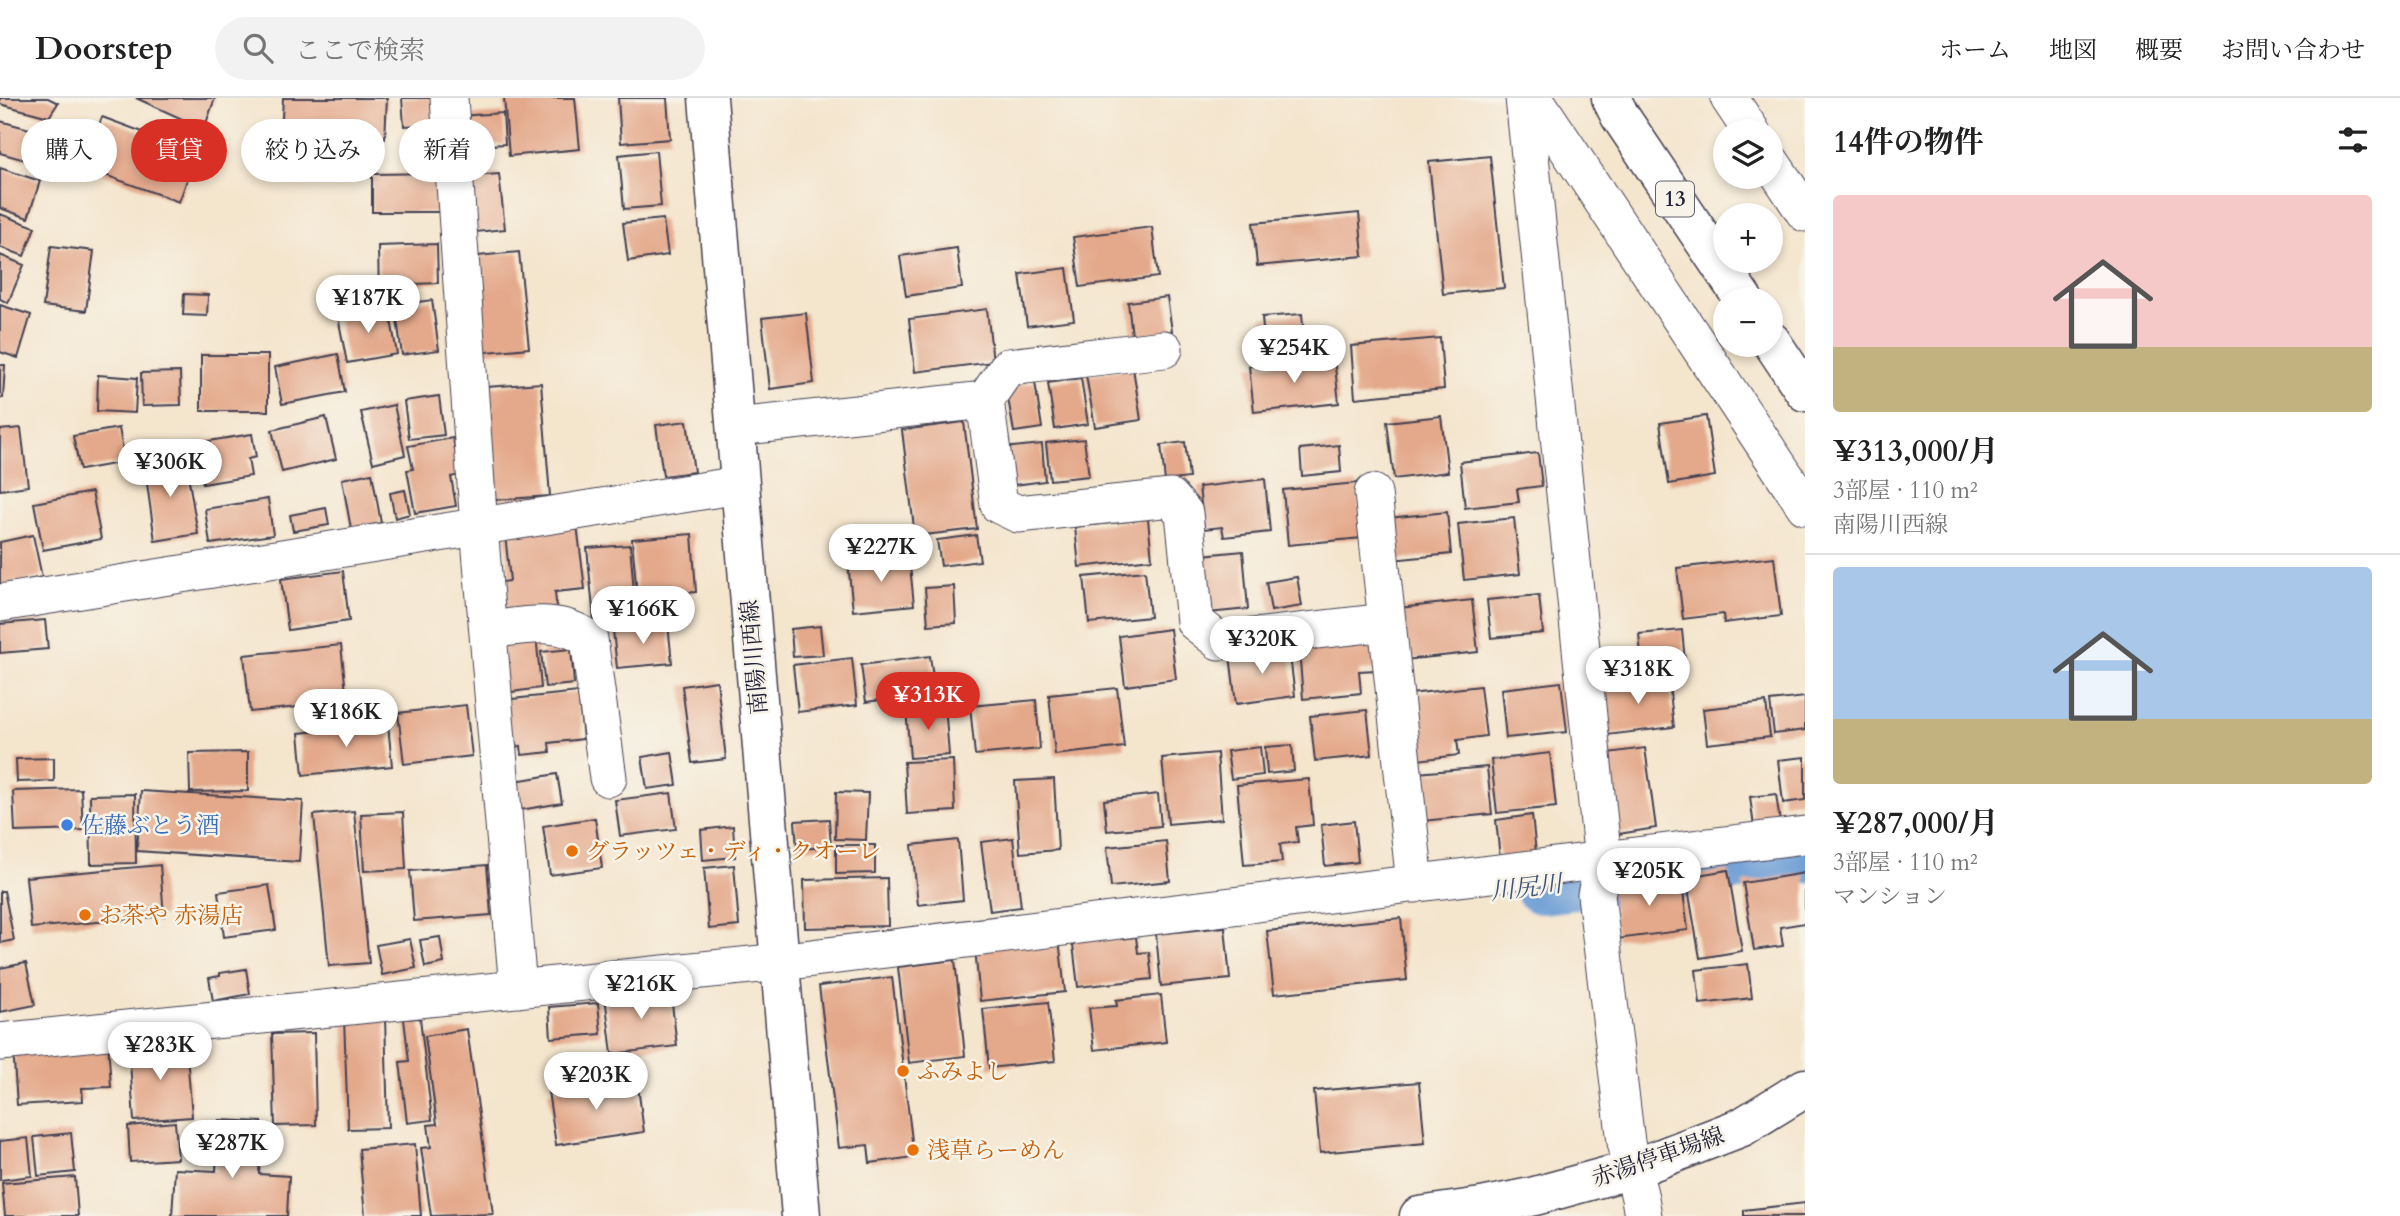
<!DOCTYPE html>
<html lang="ja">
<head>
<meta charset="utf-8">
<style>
	:root { --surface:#fff; --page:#f2f2f2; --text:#222; --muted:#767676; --line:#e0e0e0; --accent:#d93025 }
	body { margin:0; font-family:Cardo,"Noto Serif JP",serif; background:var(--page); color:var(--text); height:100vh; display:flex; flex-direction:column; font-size:26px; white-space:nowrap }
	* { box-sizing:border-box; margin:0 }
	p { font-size:23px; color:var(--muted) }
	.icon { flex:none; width:38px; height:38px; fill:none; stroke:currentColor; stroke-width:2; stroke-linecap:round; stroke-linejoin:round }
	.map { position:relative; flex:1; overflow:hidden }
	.sheet { display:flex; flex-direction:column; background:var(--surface); width:595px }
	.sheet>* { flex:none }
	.hud { position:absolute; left:21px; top:21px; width:665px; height:63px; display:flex; gap:14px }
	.buttons { position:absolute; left:1713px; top:21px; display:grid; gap:14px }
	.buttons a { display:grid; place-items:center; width:70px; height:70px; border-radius:50%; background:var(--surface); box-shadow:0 4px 10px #0003; font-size:35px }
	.price { position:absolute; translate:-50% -60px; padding:0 16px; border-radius:24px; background:#fff; color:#222; font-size:23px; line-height:46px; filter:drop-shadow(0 2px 4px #0008) }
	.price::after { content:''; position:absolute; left:50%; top:42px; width:21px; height:16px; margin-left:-10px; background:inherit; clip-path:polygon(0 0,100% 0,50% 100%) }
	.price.selected { background:var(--accent); color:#fff }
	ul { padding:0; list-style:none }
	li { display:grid; align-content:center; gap:14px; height:371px; padding:0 28px }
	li+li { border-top:2px solid var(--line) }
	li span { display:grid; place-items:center; height:217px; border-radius:7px; color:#555 }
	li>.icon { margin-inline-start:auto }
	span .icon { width:126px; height:126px; fill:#fffc; stroke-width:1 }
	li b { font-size:30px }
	h2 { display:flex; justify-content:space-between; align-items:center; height:84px; padding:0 28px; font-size:30px }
	.chip { padding:0 24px; border-radius:32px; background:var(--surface); box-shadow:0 4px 10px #0003; font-size:24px; line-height:63px }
	.chip.selected { background:var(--accent); color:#fff }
	header { display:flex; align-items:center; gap:42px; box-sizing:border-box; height:98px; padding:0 35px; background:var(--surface); border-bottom:2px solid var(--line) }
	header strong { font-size:33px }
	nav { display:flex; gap:38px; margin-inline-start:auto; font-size:24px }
	.search { width:490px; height:63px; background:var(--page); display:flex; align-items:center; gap:18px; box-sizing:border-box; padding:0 24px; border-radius:38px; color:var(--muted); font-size:26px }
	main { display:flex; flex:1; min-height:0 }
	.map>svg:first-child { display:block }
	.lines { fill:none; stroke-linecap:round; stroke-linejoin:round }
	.river { stroke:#6b9cd5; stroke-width:56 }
	.building { fill:#e4a98b }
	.minor-casing { stroke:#423f51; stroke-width:39 }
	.major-casing { stroke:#423f51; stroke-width:41 }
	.highway-casing { stroke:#423f51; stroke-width:41 }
	.minor { stroke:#fff; stroke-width:37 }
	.major { stroke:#fff; stroke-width:38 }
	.highway { stroke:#fff; stroke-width:38 }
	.shop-dot { fill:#3f7fe0; stroke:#f7f3e8; stroke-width:2.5 }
	.food-dot { fill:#e8710a; stroke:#f7f3e8; stroke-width:2.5 }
	.labels { text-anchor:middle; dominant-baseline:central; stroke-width:5; stroke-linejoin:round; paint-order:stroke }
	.shield { fill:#f7f3e8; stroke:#62616f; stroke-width:2 }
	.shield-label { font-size:21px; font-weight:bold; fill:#22223b }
	.street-label { font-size:23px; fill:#22223b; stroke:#f7f3e8 }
	.shop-label { font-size:23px; fill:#366cbe; stroke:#f7f3e8; text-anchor:start }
	.food-label { font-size:23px; fill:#c56008; stroke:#f7f3e8; text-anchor:start }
	.water-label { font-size:24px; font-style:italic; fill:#3f5379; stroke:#f7f3e8 }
</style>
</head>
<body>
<header>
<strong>Doorstep</strong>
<div class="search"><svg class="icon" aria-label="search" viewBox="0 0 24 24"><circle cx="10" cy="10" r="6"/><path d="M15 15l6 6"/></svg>ここで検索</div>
<nav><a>ホーム</a><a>地図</a><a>概要</a><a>お問い合わせ</a></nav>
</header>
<main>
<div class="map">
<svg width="1805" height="1118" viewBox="0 0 1805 1118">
	<rect width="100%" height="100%" fill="#f7f3e8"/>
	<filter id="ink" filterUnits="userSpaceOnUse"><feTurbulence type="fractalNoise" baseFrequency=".0143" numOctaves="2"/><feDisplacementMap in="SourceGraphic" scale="14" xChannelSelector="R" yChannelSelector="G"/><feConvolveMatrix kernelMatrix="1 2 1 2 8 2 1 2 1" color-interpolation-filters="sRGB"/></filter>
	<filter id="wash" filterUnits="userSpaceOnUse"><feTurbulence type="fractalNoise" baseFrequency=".00686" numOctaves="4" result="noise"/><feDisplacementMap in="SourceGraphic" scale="28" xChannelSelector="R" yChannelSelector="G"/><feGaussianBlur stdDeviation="1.57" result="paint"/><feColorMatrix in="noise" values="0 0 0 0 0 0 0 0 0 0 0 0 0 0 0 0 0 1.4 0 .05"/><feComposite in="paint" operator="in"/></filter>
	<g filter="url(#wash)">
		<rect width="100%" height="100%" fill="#f4e5cd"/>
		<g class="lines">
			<path class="river" d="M1542 788 1805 757"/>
		</g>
		<g id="blocks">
			<path class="building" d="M0 0H48L58 5 49 19 0 6Z
				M136 0H215L204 31Z
				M283 0H387L385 41 312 38 310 62 280 60Z
				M402 0H438L439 26 404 28Z
				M504 0H575L580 51 509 58Z
				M618 0H667L670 41 621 45Z
				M503 15 505 46 460 49 458 18Z
				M102 19 197 54 179 104 83 69Z
				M0 23 33 32 25 62 0 55Z
				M409 46H434L433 66 408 65Z
				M656 53 661 108 624 111 619 57Z
				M1490 58 1504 190 1443 196 1429 64Z
				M0 70 40 83 28 120 0 110Z
				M441 75V114H372V76Z
				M499 76 505 131 466 135 461 79Z
				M1359 115 1363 158 1257 168 1253 125Z
				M0 116 35 129 24 158 0 149Z
				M663 121 668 157 628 163 623 125Z
				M1152 129 1158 179 1080 189 1073 139Z
				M437 146 438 185 415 186V196L379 198 378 148Z
				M51 148 94 153 86 213 43 208Z
				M957 150 962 190 906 198 900 158Z
				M519 154 529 250 477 255 468 159Z
				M0 157 24 167 8 205 0 201Z
				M1067 170 1074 222 1027 228 1020 176Z
				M184 196 208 197 207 218 183 217Z
				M1167 199 1172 233 1132 238 1128 204Z
				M432 202 439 252 402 257 395 207Z
				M0 207 31 217 18 260 0 254Z
				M389 210 397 256 347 265 338 219Z
				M987 211 993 264 915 274 909 221Z
				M806 215 814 285 770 291 762 220Z
				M1302 216 1304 239 1264 242 1262 219Z
				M1440 240 1444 291 1355 300 1351 248Z
				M338 256 345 294 282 306 275 269Z
				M201 257H268V313H201Z
				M1334 260 1339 305 1254 314 1249 268Z
				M0 267H5L3 300H0Z
				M1133 270 1141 322 1095 329 1086 277Z
				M180 274 181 307 142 308 141 275Z
				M98 277 137 280 135 315 97 313Z
				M1081 280 1088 326 1055 331 1048 285Z
				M1035 284 1042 330 1014 334 1006 289Z
				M541 285 550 398 494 402 486 289Z
				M439 298 444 337 409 341 404 303Z
				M394 307 405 357 373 365 361 314Z
				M1441 318 1448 374 1394 381 1387 324Z
				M1706 318 1715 378 1669 386 1660 325Z
				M326 319 336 361 282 374 272 332Z
				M687 323 694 374 663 378 656 327Z
				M964 324 977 431 915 438 902 332Z
				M21 330 28 388 0 392V332Z
				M119 330 125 364 80 372 73 338Z
				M252 336 256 359 248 361 251 378 203 386 196 345Z
				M453 340 459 377 451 379 456 408 415 415 407 372 413 371 408 348Z
				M1084 341 1089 378 1050 382 1046 345Z
				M1185 344 1189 380 1165 383 1161 347Z
				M1042 346 1045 383 1007 388 1003 350Z
				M1339 347 1341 374 1302 378 1300 351Z
				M1538 355 1542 388 1517 391 1519 404 1465 410 1460 364Z
				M185 359 198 436 155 443 144 364Z
				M372 375 381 425 351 431 342 381Z
				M1265 381 1270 434 1224 439 1222 429 1204 431 1199 389Z
				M1357 385 1362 440 1288 447 1283 392Z
				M405 392 410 416 395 420 390 395Z
				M92 394 101 441 43 452 34 405Z
				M268 401 273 437 210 446 205 411Z
				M326 410 329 427 293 433 290 417Z
				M1447 414 1451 456 1392 462 1388 420Z
				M1514 420 1520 476 1464 482 1458 426Z
				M1148 421 1152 461 1079 469 1075 429Z
				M577 427 585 491 555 494 557 515 499 522 495 485 510 483 505 436Z
				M692 436 696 494 637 498 632 441Z
				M33 437 42 479 0 488V444Z
				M976 437 980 463 941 468 937 442Z
				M630 447 636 518 594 522 587 450Z
				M1243 453 1248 511 1208 515 1202 457Z
				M909 458 914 507 853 513 848 464Z
				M1774 459 1781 518 1724 525 1723 516 1683 521 1677 470Z
				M343 473 349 523 288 532 281 481Z
				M1145 473 1150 519 1089 525 1084 479Z
				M1297 479 1302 508 1271 513 1266 484Z
				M954 488 956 525 928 527 925 490Z
				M1539 497 1543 535 1491 540 1487 502Z
				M1472 502 1478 554 1405 562 1399 510Z
				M45 522 48 551 0 555V526Z
				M668 526 672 565 617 570 613 532Z
				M820 528 823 557 793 559 791 531Z
				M1170 531 1176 581 1125 588 1119 538Z
				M1682 532 1685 563 1642 567 1639 536Z
				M536 536 541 590 504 595 498 540Z
				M1373 542 1376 572 1359 573 1361 595 1303 601 1299 549Z
				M341 547 347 604 250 614 244 557Z
				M1289 550 1295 598 1236 606 1230 557Z
				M571 551 574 586 545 589 541 554Z
				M930 558 935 594 866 604 861 567Z
				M852 560 857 607 798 614 793 567Z
				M1668 578 1674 629 1607 637 1601 586Z
				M717 583 726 661 692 665 682 588Z
				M1561 584 1567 634 1506 640 1501 591Z
				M1480 588 1486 638 1457 642 1459 657 1418 662 1410 596Z
				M1117 590 1124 649 1055 657 1049 597Z
				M578 594 583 641 549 645 550 654 522 657 521 648 508 650 503 602Z
				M1805 599V632L1774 636 1770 603Z
				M1036 602 1040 651 975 657 970 608Z
				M1766 604 1770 639 1707 646 1703 611Z
				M466 607 472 658 404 666 398 615Z
				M945 607 949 657 910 660 906 610Z
				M1367 612 1372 657 1315 663 1310 618Z
				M388 626 392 668 303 677 299 635Z
				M1292 647 1294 673 1267 676 1265 649Z
				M1260 649 1263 677 1231 681 1227 653Z
				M1645 650 1656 730 1612 737 1600 656Z
				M248 654V693L190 694 189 655Z
				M672 654 677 687 647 691 642 659Z
				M1217 655 1222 721 1168 726 1162 660Z
				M1550 655 1556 709 1497 715 1491 662Z
				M1805 659V702L1783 705 1778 662Z
				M54 660V683L17 684 16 661Z
				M953 662 955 713 907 716 904 664Z
				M1487 669 1492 716 1422 723 1417 675Z
				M557 676 562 705 520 712 515 683Z
				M1054 681 1058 752 1020 755 1015 683Z
				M1309 681 1313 727 1296 729 1298 744 1280 746 1282 764 1244 767 1237 687Z
				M81 691 83 732 15 734 13 693Z
				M141 693 303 703 299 764 137 753Z
				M836 694 868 695 866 742 835 741Z
				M671 695 676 731 620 738 615 702Z
				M135 696 136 765 91 766 90 697Z
				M1158 696 1161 728 1107 733 1104 702Z
				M1776 696 1780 725 1754 729 1750 699Z
				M354 713 369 865 329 868 314 717Z
				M403 714 406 771 364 773 361 716Z
				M1532 717 1536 755 1500 760 1496 722Z
				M595 720 602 770 550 777 543 728Z
				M829 721 831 749 797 751 795 723Z
				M1354 723 1358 764 1325 768 1321 727Z
				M733 728 735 759 703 762 701 732Z
				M1013 740 1021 809 990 813 981 744Z
				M958 742 963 802 918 807 912 747Z
				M1166 743 1170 783 1111 789 1107 749Z
				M836 747H875V775L836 776Z
				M160 767 164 818 31 830 26 779Z
				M487 767 491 817 414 823 410 773Z
				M734 767 739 828 709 831 704 770Z
				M1728 772 1742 853 1700 860 1686 779Z
				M1805 775V825L1780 829 1783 848 1754 852 1743 785Z
				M1681 778 1688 832 1617 841 1610 787Z
				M887 780 888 828 805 830 804 782Z
				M269 787 276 832 224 839 218 794Z
				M0 793H4L14 842 0 845Z
				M1401 820 1407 882 1274 896 1267 833Z
				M1225 829 1230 881 1161 888 1156 836Z
				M1120 832 1122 841 1136 839 1138 855 1149 854 1152 881 1078 889 1072 838Z
				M440 839 444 865 425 869 420 842Z
				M410 841 416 870 382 877 376 847Z
				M1059 841 1065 894 980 903 975 850Z
				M955 862 965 958 909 965 898 869Z
				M26 865 35 907 0 914V870Z
				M1748 866 1752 900 1700 906 1696 872Z
				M246 871 250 896 213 903 209 880 220 878V875Z
				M892 879 914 1059 870 1065 868 1047 839 1050 819 888Z
				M670 889 677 948 612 956 605 898Z
				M1161 897 1166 944 1094 952 1089 910 1117 908 1116 902Z
				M1048 904 1055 963 989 970 983 911Z
				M598 905 601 936 551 940 549 909Z
				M385 919 388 1030 348 1031 344 920Z
				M420 920 432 1022 407 1025 400 964 409 963 404 921Z
				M467 931 493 1116 431 1118 421 1050 431 1049 428 1027 437 1026 425 938Z
				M314 935 316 1027 275 1028 272 936Z
				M108 944 111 989 82 990 83 1003 17 1007 13 950Z
				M186 944 192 1019 134 1023 129 948Z
				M637 981 644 1034 556 1047 548 993Z
				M1419 984 1425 1045 1320 1055 1314 993Z
				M219 1022 262 1024 259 1076 289 1078 287 1118H172L175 1071 216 1073Z
				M175 1024 178 1061 130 1064 128 1028Z
				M71 1035 75 1074 38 1078 34 1039Z
				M28 1040 32 1078 0 1082V1043Z
				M415 1046 421 1118H365L359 1051Z
				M75 1079 78 1118H5L2 1085Z
				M1805 1105V1118H1744V1112Z"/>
		</g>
	</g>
	<g filter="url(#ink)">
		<use href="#blocks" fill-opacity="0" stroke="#423f51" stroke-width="2"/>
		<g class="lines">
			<g class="minor-casing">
				<path id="minor" d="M449 0 479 429 518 891
					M1524 0 1603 763 1596 797 1626 1044 1640 1100 1643 1118
					M1534 0 1805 408
					M1729 0 1751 33
					M1771 64 1805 115
					M985 302 1008 269 1164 251
					M736 329 985 302 999 407 1018 416 1171 400 1184 415 1195 524 1219 543 1387 524 1415 786
					M1373 395 1387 524
					M0 505 739 387
					M488 532C524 528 558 519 589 541L608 680
					M0 944 780 864 1805 737"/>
			</g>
			<g class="major-casing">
				<path id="major" d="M708 0 801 1118
					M1419 1118 1481 1109 1535 1098 1633 1071 1742 1029 1805 990"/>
			</g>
			<g class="highway-casing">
				<path id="highway" d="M1611 0 1620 18 1743 201
					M1771 243 1805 294"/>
			</g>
			<use href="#minor" class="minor"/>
			<use href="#major" class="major"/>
			<use href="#highway" class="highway"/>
		</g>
	</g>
	<circle class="shop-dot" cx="67" cy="727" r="7"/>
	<g class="food-dot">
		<circle cx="572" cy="753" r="7"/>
		<circle cx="85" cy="817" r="7"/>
		<circle cx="903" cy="973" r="7"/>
		<circle cx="913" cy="1052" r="7"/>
	</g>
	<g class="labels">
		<rect class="shield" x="1656" y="83.5" width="38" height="35" rx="5"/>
		<g class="shield-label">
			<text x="1675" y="101">13</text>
		</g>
		<g class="street-label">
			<text transform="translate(754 559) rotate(-95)">南陽川西線</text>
			<text transform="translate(1658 1059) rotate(-19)">赤湯停車場線</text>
		</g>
		<g class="shop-label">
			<text x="81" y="727">佐藤ぶとう酒</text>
		</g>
		<g class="food-label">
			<text x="586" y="753">グラッツェ・ディ・クオーレ</text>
			<text x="99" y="817">お茶や 赤湯店</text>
			<text x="917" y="973">ふみよし</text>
			<text x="927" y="1052">浅草らーめん</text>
		</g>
		<g class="water-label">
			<text transform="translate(1526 790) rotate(-7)">川尻川</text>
		</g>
	</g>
</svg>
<div class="buttons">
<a><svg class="icon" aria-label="layers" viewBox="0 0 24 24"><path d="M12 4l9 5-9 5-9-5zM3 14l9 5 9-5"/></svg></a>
<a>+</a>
<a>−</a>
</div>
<b class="price" style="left:368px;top:237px">¥187K</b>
<b class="price" style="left:1294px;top:287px">¥254K</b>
<b class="price" style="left:170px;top:401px">¥306K</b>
<b class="price" style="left:881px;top:486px">¥227K</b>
<b class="price" style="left:643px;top:548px">¥166K</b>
<b class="price" style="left:1262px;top:578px">¥320K</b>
<b class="price" style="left:1638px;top:608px">¥318K</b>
<b class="price selected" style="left:928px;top:634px">¥313K</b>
<b class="price" style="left:346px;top:651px">¥186K</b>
<b class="price" style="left:1649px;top:810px">¥205K</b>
<b class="price" style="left:641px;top:923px">¥216K</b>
<b class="price" style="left:160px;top:984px">¥283K</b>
<b class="price" style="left:596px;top:1014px">¥203K</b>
<b class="price" style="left:232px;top:1082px">¥287K</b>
<div class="hud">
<a class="chip">購入</a>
<a class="chip selected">賃貸</a>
<a class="chip">絞り込み</a>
<a class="chip">新着</a>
</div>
</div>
<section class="sheet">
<h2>14件の物件<svg class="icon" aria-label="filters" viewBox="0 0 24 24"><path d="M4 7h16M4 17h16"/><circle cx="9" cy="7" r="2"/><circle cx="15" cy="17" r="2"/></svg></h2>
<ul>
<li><span style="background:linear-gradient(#f6c9c9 70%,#c2b280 0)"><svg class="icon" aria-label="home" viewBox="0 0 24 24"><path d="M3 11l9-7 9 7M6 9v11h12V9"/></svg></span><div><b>¥313,000/月</b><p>3部屋 · 110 m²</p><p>南陽川西線</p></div></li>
<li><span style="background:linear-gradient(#a9c7e8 70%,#c2b280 0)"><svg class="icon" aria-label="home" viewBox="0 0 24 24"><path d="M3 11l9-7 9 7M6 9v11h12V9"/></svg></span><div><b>¥287,000/月</b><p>3部屋 · 110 m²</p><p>マンション</p></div></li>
</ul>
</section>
</main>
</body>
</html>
